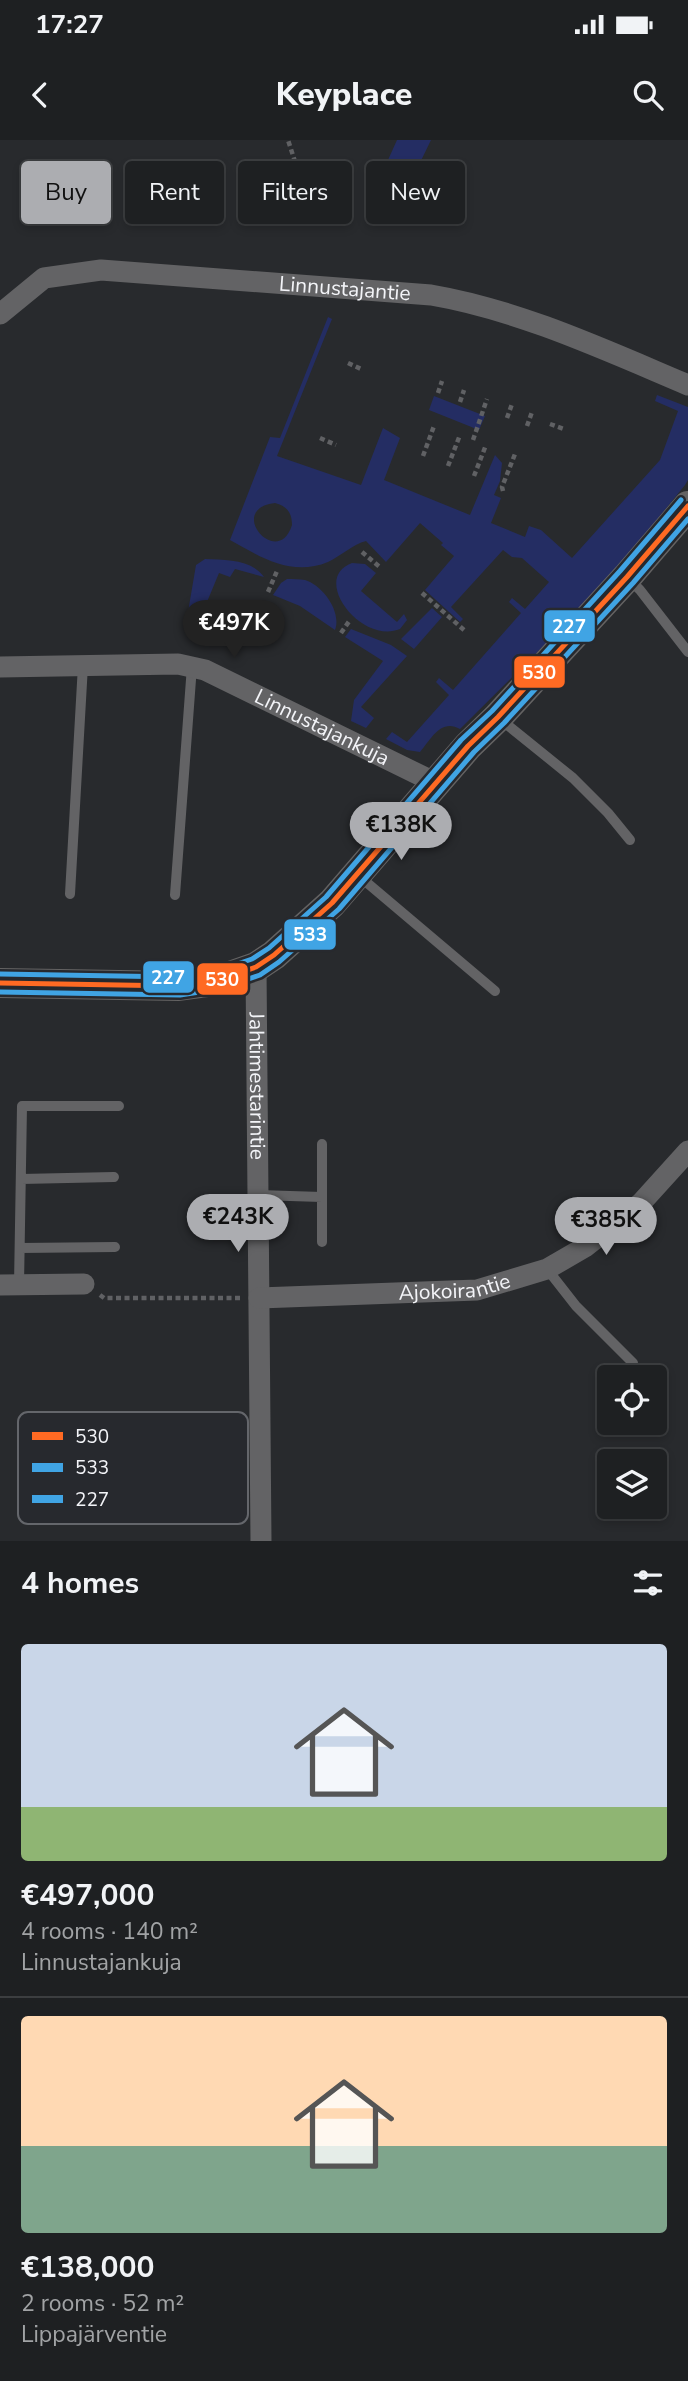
<!DOCTYPE html>
<html lang="en">
<head>
<meta charset="utf-8">
<style>
	:root { --surface:#1e2022; --page:#26282a; --text:#f1f3f6; --muted:#a1a3a5; --line:#3c3e40; --accent:#acadb1 }
	body { margin:0; font-family:"Nunito Sans",sans-serif; background:var(--page); color:var(--text); height:100vh; display:flex; flex-direction:column; font-size:26px; white-space:nowrap }
	* { box-sizing:border-box; margin:0 }
	p { font-size:23px; color:var(--muted) }
	.icon { flex:none; width:38px; height:38px; fill:none; stroke:currentColor; stroke-width:2; stroke-linecap:round; stroke-linejoin:round }
	.map { position:relative; height:1401px; overflow:hidden }
	.side { display:flex; flex-direction:column; background:var(--surface); flex:1 }
	.side>* { flex:none }
	.banner { position:absolute; left:21px; top:21px; width:648px; height:63px; display:flex; gap:14px }
	.tools { position:absolute; left:597px; top:1225px; display:grid; gap:14px }
	.tools a { display:grid; place-items:center; width:70px; height:70px; border-radius:7px; background:var(--surface); box-shadow:0 4px 10px #0003,0 0 0 2px var(--line); font-size:35px }
	.price { position:absolute; translate:-50% -60px; padding:0 16px; border-radius:24px; background:var(--accent); color:#111; font-size:23px; line-height:46px; filter:drop-shadow(0 2px 4px #0008) }
	.price::after { content:''; position:absolute; left:50%; top:42px; width:21px; height:16px; margin-left:-10px; background:inherit; clip-path:polygon(0 0,100% 0,50% 100%) }
	.price.current { background:#222; color:#fff }
	ul { padding:0; list-style:none }
	li { display:grid; align-content:center; gap:14px; height:371px; padding:0 21px }
	li+li { border-top:2px solid var(--line) }
	li span { display:grid; place-items:center; height:217px; border-radius:7px; color:#555 }
	li>.icon { margin-inline-start:auto }
	span .icon { width:126px; height:126px; fill:#fffc; stroke-width:1 }
	li b { font-size:30px }
	h2 { display:flex; justify-content:space-between; align-items:center; height:84px; padding:0 21px; font-size:30px }
	.chip { padding:0 24px; border-radius:7px; background:var(--surface); box-shadow:0 4px 10px #0003,0 0 0 2px var(--line); font-size:24px; line-height:63px }
	.chip.current { background:var(--accent); color:#111 }
	.status { display:flex; justify-content:space-between; align-items:center; height:49px; padding:0 35px; background:var(--surface); direction:ltr }
	.status svg { height:19px; fill:currentColor }
	header { display:flex; justify-content:space-between; align-items:center; height:91px; padding:0 21px; background:var(--surface); font-size:32px; font-weight:800 }
	.map>svg:first-child { display:block }
	.green { fill:#242d63; fill-rule:evenodd }
	.lines { fill:none; stroke-linecap:round; stroke-linejoin:round }
	.path { stroke:#606164; stroke-width:4.5; stroke-dasharray:5 3.5; stroke-linecap:butt }
	.lane { stroke:#636365; stroke-width:10 }
	.street { stroke:#636365; stroke-width:21 }
	.secondary { stroke:#646363; stroke-width:30 }
	.bus-1-casing { stroke:#27292e; stroke-width:10 }
	.bus-2-casing { stroke:#27292e; stroke-width:10 }
	.bus-3-casing { stroke:#27292e; stroke-width:10 }
	.bus-1 { stroke:#ff6a23; stroke-width:5 }
	.bus-2 { stroke:#40a4e4; stroke-width:5 }
	.bus-3 { stroke:#40a4e4; stroke-width:5 }
	.labels { text-anchor:middle; dominant-baseline:central; stroke-width:7; stroke-linejoin:round; paint-order:stroke }
	.street-label { font-size:21px; fill:#f3f4f8; stroke:#27292e }
	.key { fill:#27292e; stroke:#64666b; stroke-width:2 }
	.key-label { font-size:19px; fill:#f3f4f8 }
	.line-badge { stroke:#27292e; stroke-width:2.5 }
	.badge-label { font-size:19px; text-anchor:middle; font-weight:bold; fill:#fff }
</style>
</head>
<body>
<div class="status"><b>17:27</b><svg viewBox="0 0 49 12"><path d="M0 12V9h3v3zM5 12V6h3v6zM10 12V3h3v9zM15 12V0h3v12zM26 1h20v11H26zM47 4h2v5h-2z"/></svg></div>
<header><svg class="icon" aria-label="back" viewBox="0 0 24 24"><path d="M15 5l-7 7 7 7"/></svg>Keyplace<svg class="icon" aria-label="search" viewBox="0 0 24 24"><circle cx="10" cy="10" r="6"/><path d="M15 15l6 6"/></svg></header>
<div class="map">
<svg width="688" height="1401" viewBox="0 0 688 1401">
	<rect width="100%" height="100%" fill="#282a2d"/>
	<path class="green" d="M397 0H431L415 33 388 20Z
		M328 177 332 179 277 316 361 345 383 288 400 298 384 340 470 375 495 315 502 323 500 341 494 355 501 358 491 383 525 397 529 386 541 390 572 418 660 320 678 271 655 261 657 255 688 267V340L685 345 602 448 460 589C441 578 431 599 420 612L407 610 386 599 392 592 407 602 449 555 436 542 439 538 453 550 521 473 509 462 512 458 525 469 549 442 522 418 512 417 503 410 451 467 463 479 460 482 425 450 454 416 441 405 443 403 420 383 386 422 366 401C353 404 341 416 328 422 291 437 261 417 230 400L270 297 280 298ZM275 363C287 366 292 373 292 385 278 430 225 369 275 363Z
		M434 256 485 276 479 290 429 270Z
		M205 419C226 420 251 419 264 437L235 429 230 437 219 433 202 474 223 483 220 490 195 480 188 472 196 425Z
		M352 423 365 424 376 433 361 451 397 482 404 474 407 480 400 489C361 505 310 438 352 423Z
		M287 439C293 439 299 439 305 440 322 445 342 471 335 490L300 466 273 455 281 443Z
		M432 468 442 477 414 509 401 499Z
		M351 489 391 505 407 516 361 567 374 578 366 588 351 581 354 560 383 521 345 497Z"/>
	<g class="lines">
		<path class="path" d="M277 83 301 40 288 0
			M348 223 361 229
			M438 253 442 241
			M460 262 464 250
			M507 278 512 264
			M550 284 564 289
			M527 286 532 272
			M320 298 336 305
			M473 300 487 259
			M423 316 434 286
			M448 326 460 295
			M474 336 486 305
			M503 351 502 347 515 314
			M362 412 381 428
			M268 452 277 431
			M422 453 464 490
			M341 493 350 480
			M100 1155 104 1158H240"/>
		<path class="lane" d="M629 439 640 450 688 512
			M500 579 573 638 608 673 630 700
			M359 736 495 851
			M70 754 83 525
			M175 755 192 526
			M21 1039 114 1037
			M258 1055 322 1057V1004
			M322 1057V1102
			M20 1108 115 1107
			M547 1129 576 1166 633 1223
			M19 1145 22 966H119"/>
		<g class="street">
			<path id="s1" d="M0 174 44 138 101 130 431 155C519 170 605 210 688 245"/>
			<path id="s2" d="M0 527 178 524 205 530 436 643"/>
			<path id="s3" d="M256 827 261 1401"/>
			<path d="M0 1145 84 1144"/>
			<path id="s4" d="M259 1158 477 1150 547 1129 585 1107 641 1063 688 1011"/>
		</g>
		<path class="secondary" d="M0 843 179 846 216 841 256 827 274 815 332 763 468 606 498 577 627 437 688 366"/>
		<g class="bus-1-casing">
			<path id="bus-1" d="M0 843 179 846 216 841 256 827 274 815 332 763 468 606 498 577 627 437 688 366"/>
		</g>
		<g class="bus-2-casing">
			<path id="bus-2" d="M0 852 180 855 219 849 260 835 279 822 339 769 474 612 504 583 633 443 688 379"/>
		</g>
		<g class="bus-3-casing">
			<path id="bus-3" d="M0 834 178 837 214 832 252 819 269 808 326 757 461 600 492 571 620 431 681 360"/>
		</g>
		<use href="#bus-1" class="bus-1"/>
		<use href="#bus-2" class="bus-2"/>
		<use href="#bus-3" class="bus-3"/>
	</g>
	<g class="labels">
		<g class="street-label">
			<text stroke="none"><textPath href="#s1" startOffset="359">Linnustajantie</textPath></text>
			<text stroke="none"><textPath href="#s2" startOffset="336">Linnustajankuja</textPath></text>
			<text stroke="none"><textPath href="#s3" startOffset="119">Jahtimestarintie</textPath></text>
			<text stroke="none"><textPath href="#s4" startOffset="196">Ajokoirantie</textPath></text>
		</g>
	</g>
	<rect x="18" y="1272" width="230" height="112" rx="10" class="key"/>
	<rect x="32" y="1292" width="31" height="8" fill="#ff6a23"/>
	<rect x="32" y="1323" width="31" height="9" fill="#40a4e4"/>
	<rect x="32" y="1355" width="31" height="8" fill="#40a4e4"/>
	<g class="key-label">
		<text x="75" y="1303">530</text>
		<text x="75" y="1334">533</text>
		<text x="75" y="1366">227</text>
	</g>
	<g class="line-badge">
		<rect x="543" y="469" width="53" height="34" rx="7" fill="#40a4e4"/>
		<rect x="513" y="515" width="53" height="34" rx="7" fill="#ff6a23"/>
		<rect x="283" y="778" width="54" height="33" rx="7" fill="#40a4e4"/>
		<rect x="142" y="820" width="53" height="34" rx="7" fill="#40a4e4"/>
		<rect x="196" y="822" width="53" height="34" rx="7" fill="#ff6a23"/>
	</g>
	<g class="badge-label">
		<text x="569" y="493">227</text>
		<text x="539" y="539">530</text>
		<text x="310" y="801">533</text>
		<text x="168" y="844">227</text>
		<text x="222" y="846">530</text>
	</g>
</svg>
<div class="tools">
<a><svg class="icon" aria-label="locate" viewBox="0 0 24 24"><circle cx="12" cy="12" r="6"/><path d="M12 2v4M12 18v4M2 12h4M18 12h4"/></svg></a>
<a><svg class="icon" aria-label="layers" viewBox="0 0 24 24"><path d="M12 4l9 5-9 5-9-5zM3 14l9 5 9-5"/></svg></a>
</div>
<b class="price current" style="left:234px;top:520px">€497K</b>
<b class="price" style="left:401px;top:722px">€138K</b>
<b class="price" style="left:238px;top:1114px">€243K</b>
<b class="price" style="left:606px;top:1117px">€385K</b>
<div class="banner">
<a class="chip current">Buy</a>
<a class="chip">Rent</a>
<a class="chip">Filters</a>
<a class="chip">New</a>
</div>
</div>
<section class="side">
<h2>4 homes<svg class="icon" aria-label="filters" viewBox="0 0 24 24"><path d="M4 7h16M4 17h16"/><circle cx="9" cy="7" r="2"/><circle cx="15" cy="17" r="2"/></svg></h2>
<ul>
<li><span style="background:linear-gradient(#c9d6e8 75%,#8fb573 0)"><svg class="icon" aria-label="home" viewBox="0 0 24 24"><path d="M3 11l9-7 9 7M6 9v11h12V9"/></svg></span><div><b>€497,000</b><p>4 rooms · 140 m²</p><p>Linnustajankuja</p></div></li>
<li><span style="background:linear-gradient(#ffd9b3 60%,#7fa58c 0)"><svg class="icon" aria-label="home" viewBox="0 0 24 24"><path d="M3 11l9-7 9 7M6 9v11h12V9"/></svg></span><div><b>€138,000</b><p>2 rooms · 52 m²</p><p>Lippajärventie</p></div></li>
</ul>
</section>
</body>
</html>
